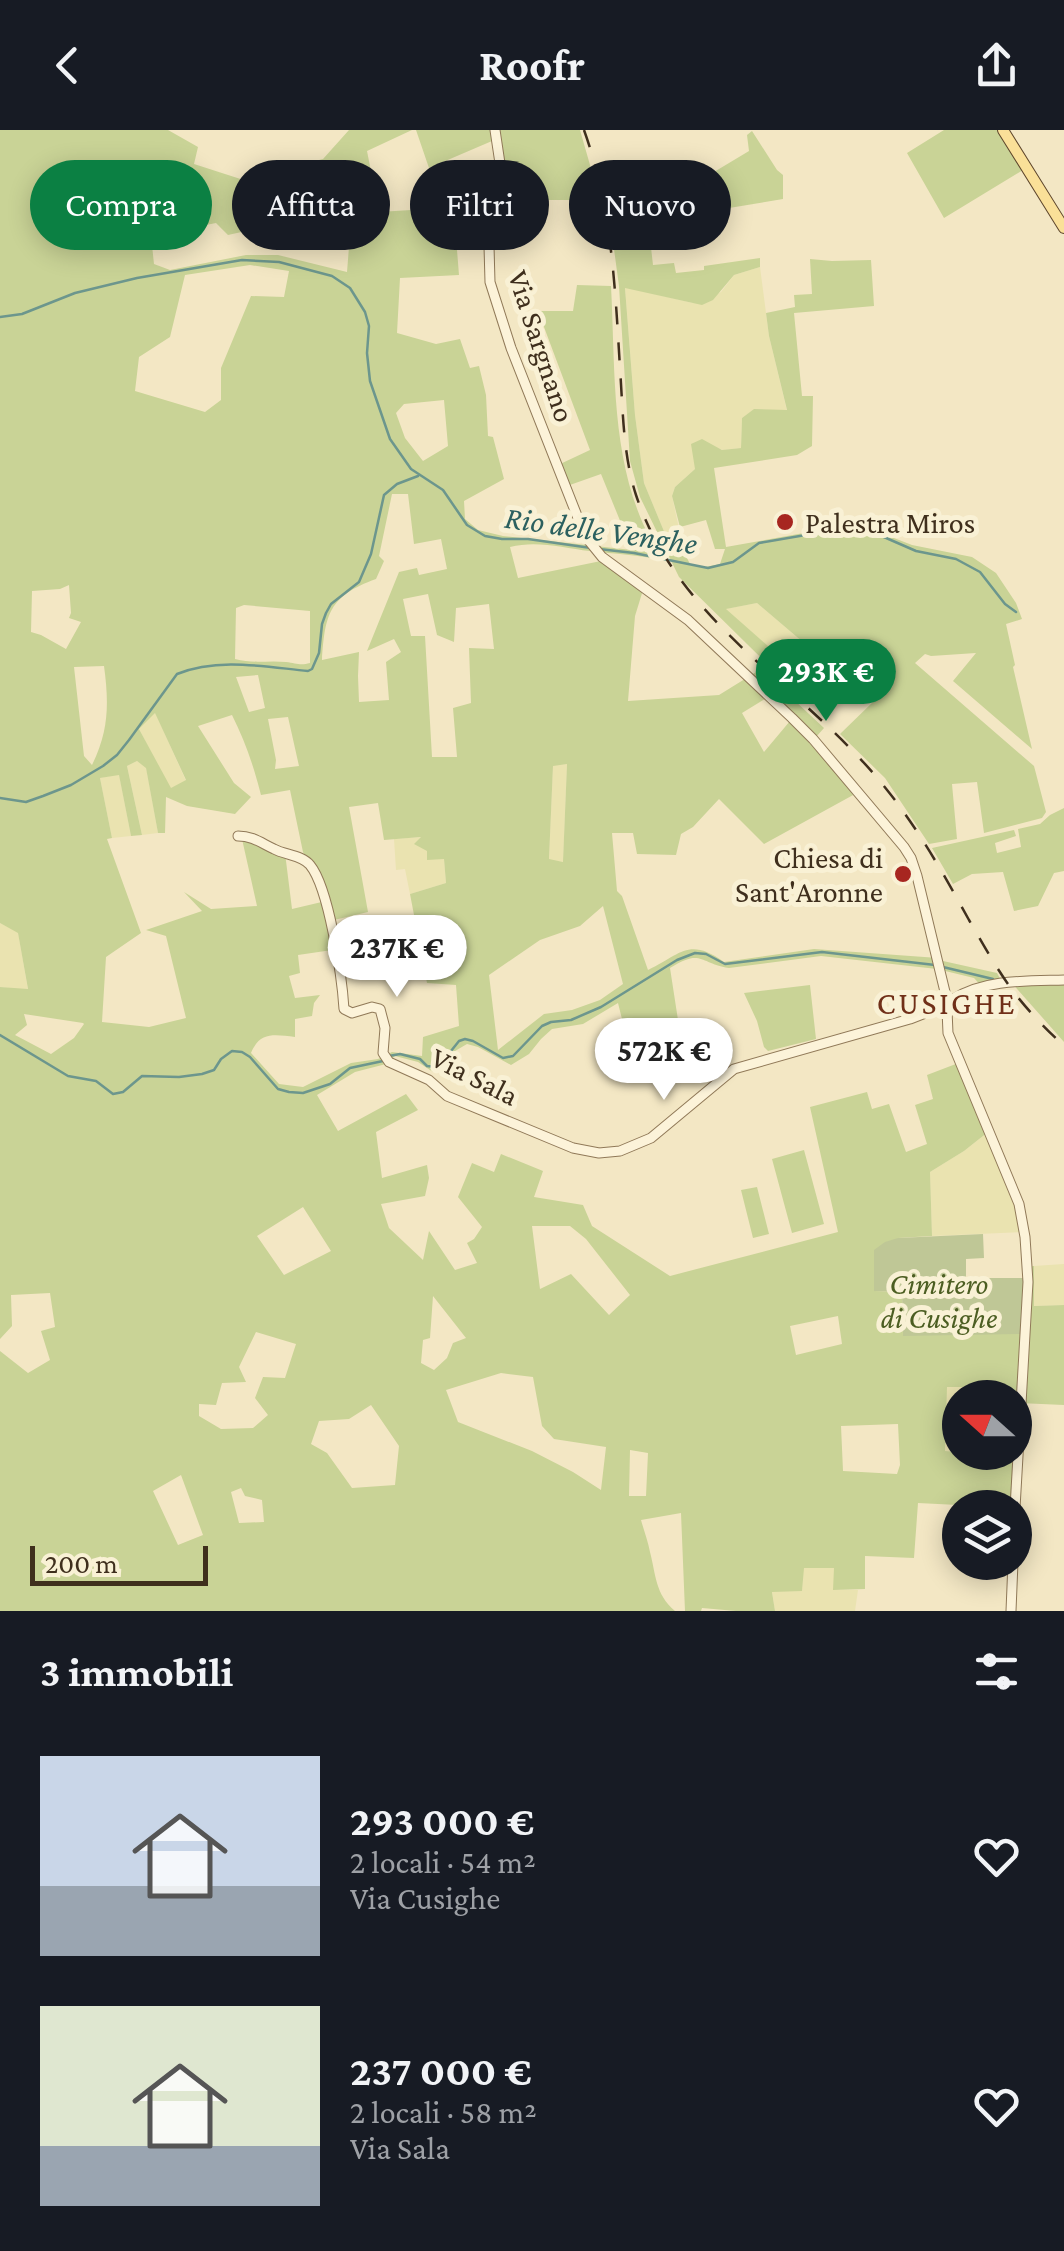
<!DOCTYPE html>
<html lang="it">
<head>
<meta charset="utf-8">
<style>
	:root { --surface:#171b24; --page:#20242c; --text:#f1f3f6; --muted:#9ea1a6; --accent:#0b8043 }
	body { margin:0; font-family:"Crimson Pro",serif; background:var(--page); color:var(--text); height:100vh; display:flex; flex-direction:column; font-size:38px; white-space:nowrap }
	* { box-sizing:border-box; margin:0 }
	p { font-size:32px; color:var(--muted) }
	.icon { flex:none; width:55px; height:55px; fill:none; stroke:currentColor; stroke-width:2; stroke-linecap:round; stroke-linejoin:round }
	.map { position:relative; height:1481px; overflow:hidden }
	.side { display:flex; flex-direction:column; background:var(--surface); flex:1 }
	.side>* { flex:none }
	.top-card { position:absolute; left:30px; top:30px; width:1005px; height:90px; display:flex; gap:20px }
	.needle { width:65px; rotate:291deg }
	.controls { position:absolute; left:942px; top:1250px; display:grid; gap:20px }
	.controls a { display:grid; place-items:center; width:90px; height:90px; border-radius:50%; background:var(--surface); box-shadow:0 5px 25px #0003; font-size:50px }
	.scale { position:absolute; left:30px; bottom:25px; width:178px; box-sizing:border-box; padding-left:10px; border:5px solid #3f2f1d; border-top:0; font-size:28px; line-height:35px; white-space:nowrap; color:#3f2f1d; -webkit-text-stroke:8px #f9f1d5; paint-order:stroke }
	.price { position:absolute; translate:-50% -85px; padding:0 22px; border-radius:35px; background:#fff; color:#222; font-size:32px; line-height:65px; filter:drop-shadow(0 2px 5px #0008) }
	.price::after { content:''; position:absolute; left:50%; top:60px; width:30px; height:22px; margin-left:-15px; background:inherit; clip-path:polygon(0 0,100% 0,50% 100%) }
	.price.active { background:var(--accent); color:#fff }
	ul { padding:0; list-style:none }
	li { display:flex; align-items:center; gap:30px; height:250px; padding:0 40px }
	li span { display:grid; place-items:center; flex:none; width:280px; height:200px; border-radius:0px; color:#555 }
	li>.icon { margin-inline-start:auto }
	span .icon { width:120px; height:120px; fill:#fffc; stroke-width:1 }
	li b { font-size:42px }
	h2 { display:flex; justify-content:space-between; align-items:center; height:120px; padding:0 40px; font-size:42px }
	.pill { padding:0 35px; border-radius:45px; background:var(--surface); box-shadow:0 5px 25px #0003; font-size:35px; line-height:90px }
	.pill.active { background:var(--accent); color:#fff }
	header { display:flex; justify-content:space-between; align-items:center; height:130px; padding:0 40px; background:var(--surface); font-size:45px; font-weight:700 }
	.map>svg:first-child { display:block }
	.farmland { fill:#eae3b0 }
	.green { fill:#c9d396; fill-rule:evenodd }
	.cemetery { fill:#bfc796 }
	.lines { fill:none; stroke-linecap:round; stroke-linejoin:round }
	.stream { stroke:#6c968d; stroke-width:2.5 }
	.minor-casing { stroke:#907958; stroke-width:11 }
	.major-casing { stroke:#5e462c; stroke-width:12 }
	.minor { stroke:#fcf3d9; stroke-width:9 }
	.major { stroke:#fae098; stroke-width:10 }
	.rail { stroke:#3f2f1d; stroke-width:2.5; stroke-dasharray:18 18; stroke-linecap:butt }
	.poi-dot { fill:#a72620; stroke:#f9f1d5; stroke-width:4 }
	.labels { text-anchor:middle; dominant-baseline:central; stroke-width:10; stroke-linejoin:round; paint-order:stroke }
	.street-label { font-size:30px; fill:#3f2f1d; stroke:#f9f1d5 }
	.poi-label { font-size:30px; fill:#3f2f1d; stroke:#f9f1d5; text-anchor:start }
	.park-label { font-size:30px; font-style:italic; fill:#4c5e22; stroke:#f9f1d5 }
	.water-label { font-size:32px; font-style:italic; fill:#2b605f; stroke:#f9f1d5 }
	.neighbourhood-label { font-size:32px; letter-spacing:2.5px; fill:#702f18; stroke:#f9f1d5 }
</style>
</head>
<body>
<header><svg class="icon" aria-label="back" viewBox="0 0 24 24"><path d="M15 5l-7 7 7 7"/></svg>Roofr<svg class="icon" aria-label="share" viewBox="0 0 24 24"><path d="M12 15V3M7 8l5-5 5 5M5 13v7h14v-7"/></svg></header>
<div class="map">
<svg width="1064" height="1481" viewBox="0 0 1064 1481">
	<rect width="100%" height="100%" fill="#f3e7c4"/>
	<path class="farmland" d="M760 137 769 206 787 281 755 279 742 288 741 318 723 320 711 316 695 328V339L675 357 672 366 684 422 673 423 644 353 635 285 625 157 693 173 721 162 734 145Z
		M757 473 804 513 784 530 725 479Z
		M155 582 186 651 170 659 139 599Z
		M137 631 146 637 158 703 142 705 127 636Z
		M567 634 563 732 549 730 553 635Z
		M119 644 131 706 112 708 100 648Z
		M424 707 444 729 446 753 410 764 405 739 396 740 394 709Z
		M0 793 18 802 28 860 0 857Z
		M988 1002 1015 1068 1022 1102 932 1106 930 1042 964 1021Z
		M1064 1134V1175L1033 1176 1034 1136Z
		M946 1256 1001 1257 1000 1267 960 1268V1322L945 1321Z
		M803 1437 835 1438 834 1460H858L855 1481H775L772 1461H802Z"/>
	<path class="green" d="M0 0H168L198 17 194 34 262 56 279 40 323 29 349 0H412L367 21 379 82 459 77 457 120 459 145 400 148 397 203 436 214 460 209 470 238 479 236 486 265 488 306 493 307 504 349 464 371 465 389 478 400 503 406 632 420 601 344 567 356 558 335 590 320 538 181H573L577 155 611 156C616 248 609 350 663 430 639 425 615 424 590 421 563 418 537 410 510 417L518 448 601 431 643 460 635 486 628 571 719 565 761 539 824 598 816 607 773 564 742 583 764 622 790 591 855 664 764 714 719 669 693 697 681 704 676 725 637 724 633 703H612L617 761 622 766 648 840C681 824 689 807 724 832L814 819 938 828 943 831 997 843 1004 856 984 859 974 848 937 839 821 826 729 838C699 833 702 818 670 838L680 903 628 913 618 873 583 894 552 899 541 909 529 924 511 935 478 917 467 914 455 921 440 941 433 942 418 932 395 926 386 934 355 942 317 965 338 1001 406 964 418 980 376 1002 382 1048 427 1035 429 1048 425 1066 381 1074 389 1098 423 1130 429 1101 455 1140 477 1133 467 1113 474 1109 482 1097 458 1067 472 1033 494 1042 501 1024 543 1041 534 1067 583 1075 592 1096 670 1146 838 1102 810 977 867 962 872 979 889 974 906 1022 927 1014 915 975 933 969 927 945 961 932 988 1002 964 1021 930 1042 932 1106 898 1108 875 1161 902 1162 903 1206 1024 1148V1137L1034 1136V1176L1064 1175V1275L1019 1273 1017 1378 918 1373 914 1428 865 1426V1459L833 1460 834 1438H804L802 1461 772 1462 775 1481H793H736L702 1478 701 1481H685L681 1383 641 1390C644 1401 648 1411 650 1422 656 1445 655 1464 675 1481H0V1221L28 1243 50 1230 41 1201 55 1197 50 1163 11 1165 12 1196 0 1209V857L28 859 18 803 0 793ZM351 92 347 142 278 125H246L170 140 154 134 151 106 216 93 228 105 246 101ZM250 135 289 141 284 167 251 166 221 238V270L205 282 135 261 139 227 170 207 185 145ZM444 270 448 316 423 331 405 308 396 283 404 274ZM392 364H408L414 414 441 409 447 439 419 445 417 438 399 442 367 521 394 509 401 522 386 532 389 570 359 572 358 546 359 522 322 530C325 484 329 466 376 449L384 431 379 426ZM69 455 71 483 69 488 81 492 66 519 41 505 31 502 32 461 60 459ZM428 464 437 505 454 512 456 478 489 474 494 519 469 518 471 573 453 578 457 627H432L425 506H411L403 469ZM244 475 310 481V533C300 536 296 533 286 532 268 530 253 534 235 529L236 478ZM104 536C109 573 109 601 92 635L84 626 74 537ZM258 545 265 578 249 582 236 547ZM155 583 186 650 171 658 139 599ZM232 585C245 611 254 637 261 665L290 660 303 722 326 771 292 779 285 723 242 709 257 776 211 779 184 762 202 781 146 800 166 806 186 888 149 897 102 892 106 827 141 803 107 709 112 708 100 648 119 645 131 706 142 705 127 636 137 631 146 638 158 703H165L166 667 187 676 235 684 251 667 234 653 198 596ZM288 587 299 636 275 639 276 630 268 589ZM567 634 563 731V732L549 729 553 636ZM378 673 384 710 421 707 414 714 427 721V730L444 729 446 753 410 764 427 853 456 855 459 896 423 907 422 926 392 922 378 929 351 933 303 957 279 954 251 923C260 901 275 905 295 907V889L312 886 314 873 320 865 295 868 289 846 300 843 298 825 339 819 334 790 368 782 349 677ZM603 776 623 854 600 870 572 880 544 884 498 920 489 845 540 810 580 796ZM24 884 83 893 84 894 74 908 51 924 15 905 27 895ZM303 1077 331 1121 284 1145 257 1106ZM532 1096H570L586 1109 630 1165 609 1185 571 1144 540 1159ZM433 1166 466 1208 453 1213 447 1228 434 1240 421 1233 423 1210 430 1208ZM838 1186 842 1214 796 1225 790 1196ZM256 1202 296 1214 285 1248 263 1247 255 1268 268 1285 253 1298 221 1299 199 1286V1274L216 1275 222 1253 246 1252 239 1237ZM501 1243 533 1247 542 1296 554 1309 606 1317 601 1360 573 1342 532 1321 458 1292 446 1260ZM947 1257H1000V1267L1015 1268V1322H960V1309L959 1322 945 1321ZM371 1275 399 1316 395 1355 352 1358 327 1323 311 1314 319 1291 349 1289ZM898 1294 900 1335 897 1344 843 1341 841 1296ZM630 1320 648 1323 646 1366H629ZM181 1345 203 1405 178 1415 153 1361ZM241 1358 245 1366 262 1370 264 1392 239 1393 231 1362Z
		M416 0H580L600 70H536L533 90 491 86 497 54 499 8 429 38Z
		M944 0H1006L1028 37 944 88 907 23Z
		M752 1 777 40 783 45V69L717 80 714 42 749 21 747 5Z
		M648 91 653 135 674 133 676 143 704 140V136L760 128V137L734 145 713 170 702 175 625 158 635 285 644 353 673 423 684 422 690 434 705 437 720 434 725 419H715L706 390 680 397 672 366 675 357 695 339 691 314 702 309 722 320 741 318 742 288 754 279 787 280 769 206 766 183 795 177 794 165 812 164 810 129 832 131 871 130 874 176 794 183 802 266H813L812 316 797 325 714 338 726 417 826 399 868 398 912 415 972 427 996 443 1016 473 1022 489 1006 494 1015 535 1013 537 1032 619 953 551 976 523 931 526 925 524 915 533 1034 636 1046 682 1042 688 984 703 977 652 952 654 957 709 929 714 885 648 840 604 875 570 836 535 805 571 679 447 640 367 630 331 619 156 611 97ZM757 473 804 513 784 530 726 479Z
		M1064 678V741L1054 743 1038 776 1014 781 1003 742 972 744 953 754 932 718 1014 700 1016 706 995 713 997 723 1021 717 1018 699 1040 694 1050 685Z
		M1011 852 1064 854V912Z
		M810 855 816 909 768 921 764 917 757 891 744 863Z
		M804 1020 824 1094 792 1103 772 1029Z
		M757 1057 769 1104 753 1108 741 1060Z"/>
	<path class="cemetery" d="M983 1104 984 1128 966 1129V1148H1024L1021 1204 903 1206 902 1162 874 1161V1120L885 1112 898 1108Z"/>
	<g class="lines">
		<path class="stream" d="M0 187 22 184 75 163 137 148 242 130 279 132 332 146 350 158 365 182 369 196 367 223 370 251 390 309 411 339 443 360 467 395 485 406 502 409H528L591 418
			M839 402 877 404 916 421 956 429 980 442 1005 474 1016 482
			M599 419 634 423 708 438 733 432 759 413 823 402
			M0 668 26 672 43 666 71 655 103 636 117 625 129 610 177 544C218 527 266 537 308 541L312 539 319 523 322 494 326 483 331 474 359 452 371 424 384 365 397 354 418 346
			M943 837 993 849
			M0 905 68 946 96 951 113 964 123 962 142 946 179 947 202 944 214 940 221 929 232 921 242 922 250 927 278 959 289 962 303 963 330 954 350 938 383 931
			M389 926 400 924 420 929 427 936 435 937 443 931 459 911 465 909 473 911 503 928 513 926 542 896 551 892 571 890 601 877 677 830 695 823 706 824 725 834 822 822 935 835"/>
		<g class="minor-casing">
			<path id="minor" d="M495 0 501 40 489 116 490 152 511 218 585 406 602 427 688 490 792 588 813 609 904 717 911 728 917 746 946 866
				M238 706C253 706 261 713 274 719 285 725 302 725 310 735 329 758 342 847 344 879L352 883 372 877 380 879 385 898 383 923 389 932 429 950 447 966 573 1018 599 1023 620 1021 651 1008 734 939 910 889 941 877
				M947 880 948 903 1019 1074 1025 1107 1028 1152 1015 1378
				M947 880 952 878 954 869C984 849 1029 851 1064 850
				M1011 1481 1013 1432"/>
		</g>
		<g class="major-casing">
			<path id="major" d="M1003 0 1064 98"/>
		</g>
		<use href="#minor" class="minor"/>
		<use href="#major" class="major"/>
		<path class="rail" d="M584 0C612 78 615 157 620 238 623 281 623 325 636 365 677 490 799 554 879 650 915 693 942 741 969 790 983 814 996 838 1013 861 1028 881 1046 899 1064 916"/>
	</g>
	<g class="poi-dot">
		<circle cx="785" cy="392" r="10"/>
		<circle cx="903" cy="744" r="10"/>
	</g>
	<g class="labels">
		<g class="street-label">
			<text transform="translate(542 216) rotate(72)">Via Sargnano</text>
			<text transform="translate(475 946) rotate(27)">Via Sala</text>
		</g>
		<g class="poi-label">
			<text x="805" y="392">Palestra Miros</text>
			<text x="883" y="727" text-anchor="end">Chiesa di<tspan x="883" dy="34">Sant'Aronne</tspan></text>
		</g>
		<g class="park-label">
			<text x="939" y="1153">Cimitero<tspan x="939" dy="34">di Cusighe</tspan></text>
		</g>
		<g class="water-label">
			<text transform="translate(601 400) rotate(8)">Rio delle Venghe</text>
		</g>
		<g class="neighbourhood-label">
			<text x="947" y="873">CUSIGHE</text>
		</g>
	</g>
</svg>
<div class="controls">
<a><svg class="needle" viewBox="-14 -14 28 28"><path d="M0-13l5 13h-10z" fill="#e53935"/><path d="M0 13l5-13h-10z" fill="#9ea1a6"/></svg></a>
<a><svg class="icon" aria-label="layers" viewBox="0 0 24 24"><path d="M12 4l9 5-9 5-9-5zM3 14l9 5 9-5"/></svg></a>
</div>
<div class="scale">200 m</div>
<b class="price active" style="left:826px;top:594px">293K €</b>
<b class="price" style="left:397px;top:870px">237K €</b>
<b class="price" style="left:664px;top:973px">572K €</b>
<div class="top-card">
<a class="pill active">Compra</a>
<a class="pill">Affitta</a>
<a class="pill">Filtri</a>
<a class="pill">Nuovo</a>
</div>
</div>
<section class="side">
<h2>3 immobili<svg class="icon" aria-label="filters" viewBox="0 0 24 24"><path d="M4 7h16M4 17h16"/><circle cx="9" cy="7" r="2"/><circle cx="15" cy="17" r="2"/></svg></h2>
<ul>
<li><span style="background:linear-gradient(#c9d6e8 65%,#9aa5b1 0)"><svg class="icon" aria-label="home" viewBox="0 0 24 24"><path d="M3 11l9-7 9 7M6 9v11h12V9"/></svg></span><div><b>293 000 €</b><p>2 locali · 54 m²</p><p>Via Cusighe</p></div><svg class="icon" aria-label="heart" viewBox="0 0 24 24"><path d="M12 20l-8-8c-3-5 5-10 8-4 3-6 11-1 8 4z"/></svg></li>
<li><span style="background:linear-gradient(#dfe7d0 70%,#9aa5b1 0)"><svg class="icon" aria-label="home" viewBox="0 0 24 24"><path d="M3 11l9-7 9 7M6 9v11h12V9"/></svg></span><div><b>237 000 €</b><p>2 locali · 58 m²</p><p>Via Sala</p></div><svg class="icon" aria-label="heart" viewBox="0 0 24 24"><path d="M12 20l-8-8c-3-5 5-10 8-4 3-6 11-1 8 4z"/></svg></li>
</ul>
</section>
</body>
</html>
